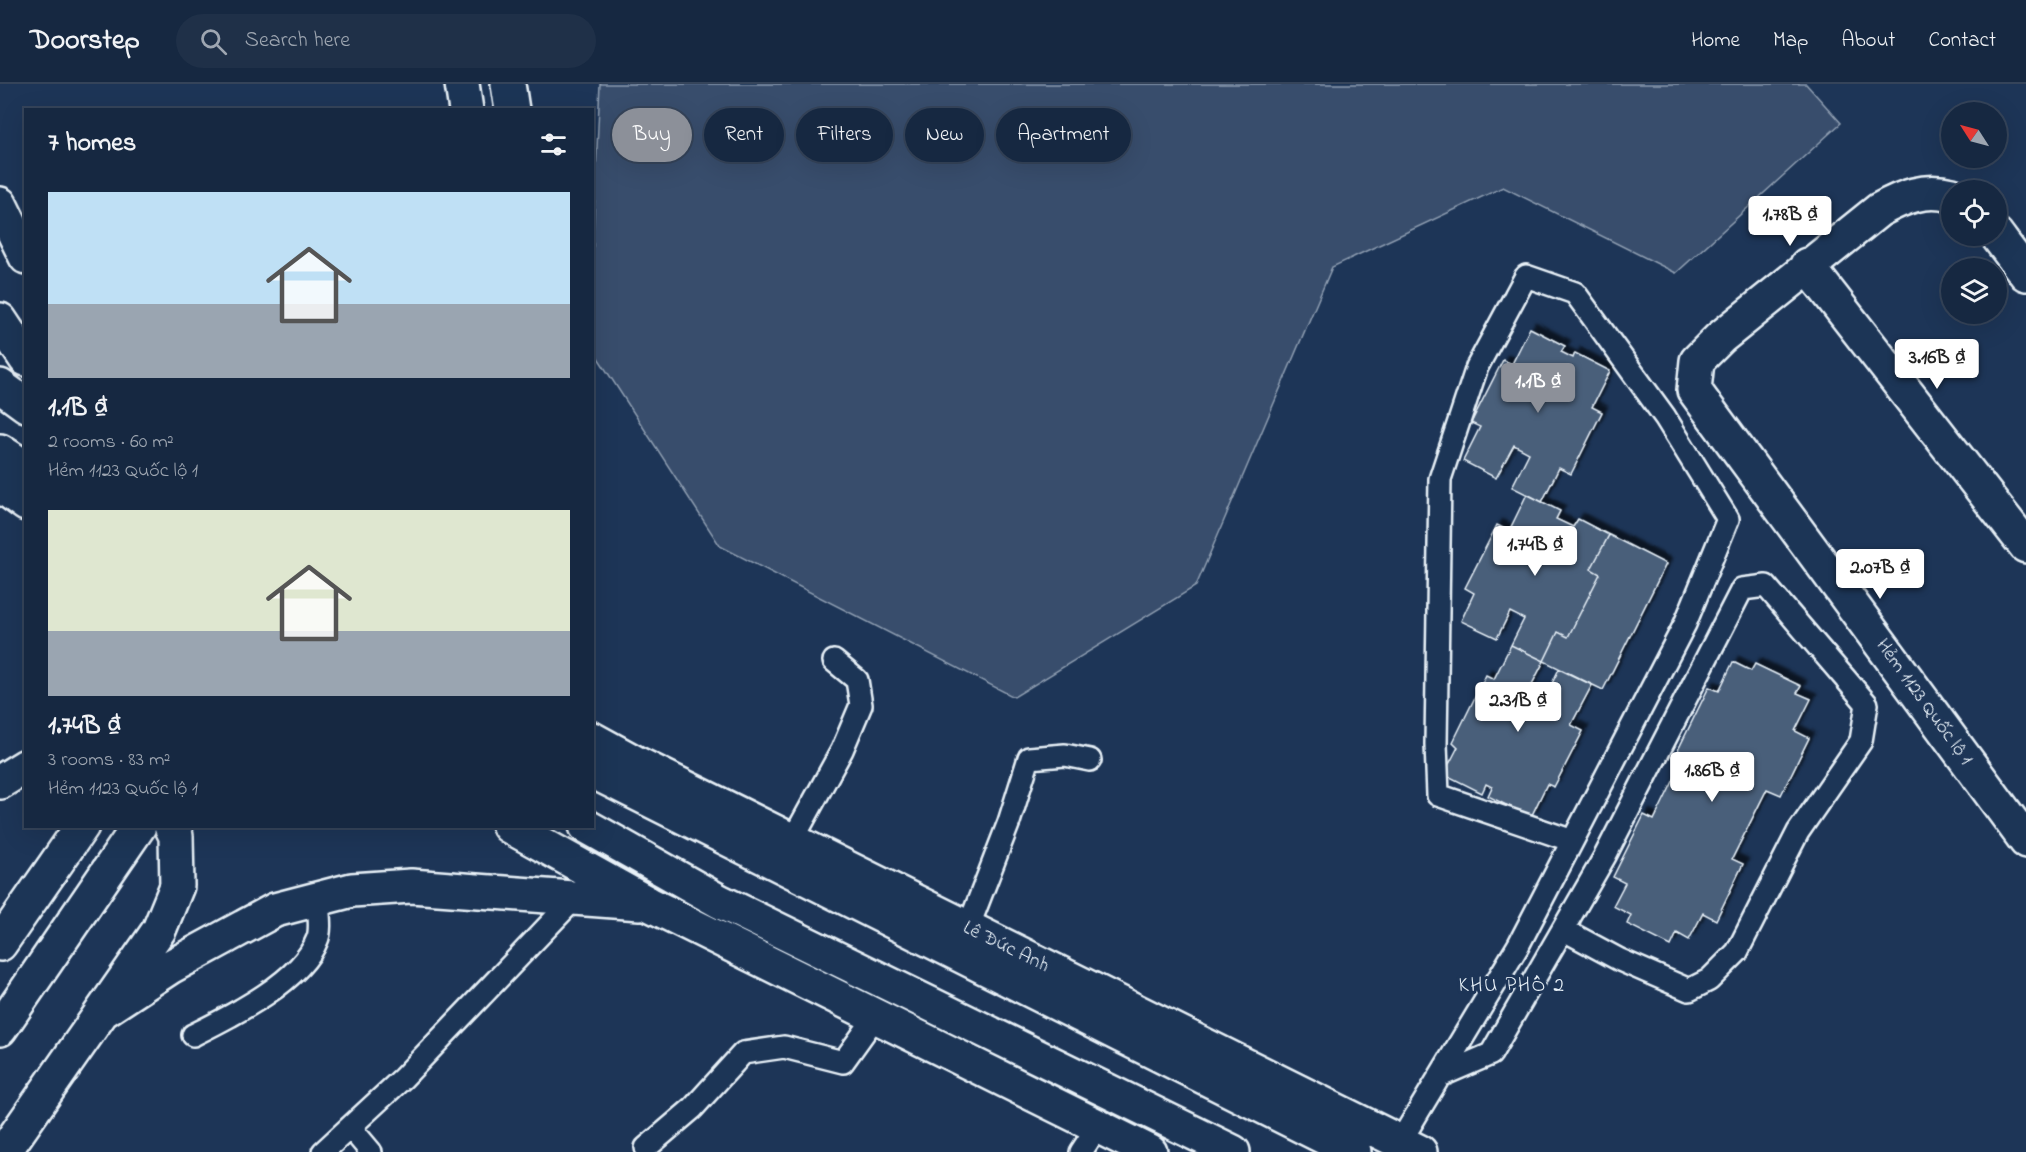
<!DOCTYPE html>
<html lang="en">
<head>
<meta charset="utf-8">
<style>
	:root { --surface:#162841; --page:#1f3048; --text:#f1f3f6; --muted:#9ea6b1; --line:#35445a; --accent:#8c9099 }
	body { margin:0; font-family:"Indie Flower",sans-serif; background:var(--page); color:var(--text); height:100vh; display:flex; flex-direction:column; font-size:22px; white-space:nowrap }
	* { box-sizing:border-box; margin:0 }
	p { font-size:20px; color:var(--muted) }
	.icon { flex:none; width:33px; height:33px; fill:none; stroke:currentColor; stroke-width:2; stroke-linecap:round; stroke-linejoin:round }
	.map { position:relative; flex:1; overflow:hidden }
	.sheet { position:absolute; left:24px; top:24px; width:570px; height:720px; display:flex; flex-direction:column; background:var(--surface); border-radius:0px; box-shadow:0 6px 24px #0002,0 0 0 2px var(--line) }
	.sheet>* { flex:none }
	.top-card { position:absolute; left:612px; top:24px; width:570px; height:54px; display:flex; gap:12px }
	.needle { width:39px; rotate:306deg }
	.fabs { position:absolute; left:1941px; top:18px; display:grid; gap:12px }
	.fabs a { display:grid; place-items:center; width:66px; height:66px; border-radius:50%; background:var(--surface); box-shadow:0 6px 24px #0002,0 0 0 2px var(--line); font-size:30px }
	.price { position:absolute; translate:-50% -51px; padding:0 14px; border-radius:6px; background:#fff; color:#222; font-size:20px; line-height:39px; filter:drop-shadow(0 2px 3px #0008) }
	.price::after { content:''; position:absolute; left:50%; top:36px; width:18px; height:14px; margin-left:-9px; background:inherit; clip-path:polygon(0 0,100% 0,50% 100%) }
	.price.on { background:var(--accent); color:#fff }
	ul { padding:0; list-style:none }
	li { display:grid; align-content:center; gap:12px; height:318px; padding:0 24px }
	li span { display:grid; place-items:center; height:186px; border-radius:0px; color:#555 }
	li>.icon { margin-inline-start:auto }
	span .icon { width:108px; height:108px; fill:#fffc; stroke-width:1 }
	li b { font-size:26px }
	h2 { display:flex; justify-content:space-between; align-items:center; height:72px; padding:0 24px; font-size:26px }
	.chip { padding:0 21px; border-radius:27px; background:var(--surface); box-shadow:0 6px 24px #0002,0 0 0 2px var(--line); font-size:21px; line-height:54px }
	.chip.on { background:var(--accent); color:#fff }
	header { display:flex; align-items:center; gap:36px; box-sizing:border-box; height:84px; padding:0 30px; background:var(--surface); border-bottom:2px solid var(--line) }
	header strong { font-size:28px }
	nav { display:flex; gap:33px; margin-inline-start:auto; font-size:21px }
	.search { width:420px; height:54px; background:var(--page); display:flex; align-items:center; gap:15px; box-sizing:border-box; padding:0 21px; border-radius:33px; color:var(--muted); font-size:22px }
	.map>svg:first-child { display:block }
	.green { fill:#374d6c; stroke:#909fb2; stroke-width:1.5 }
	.building { fill:#495e7a; stroke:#e8f1f8; stroke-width:1.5; filter:url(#shadow) }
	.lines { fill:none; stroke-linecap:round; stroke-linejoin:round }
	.service-casing { stroke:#e8f1f8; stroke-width:26 }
	.minor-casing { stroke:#e8f1f8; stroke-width:38 }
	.trunk-casing { stroke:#e8f1f8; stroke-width:38 }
	.service { stroke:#1d3557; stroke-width:21 }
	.minor { stroke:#1d3557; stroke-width:33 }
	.trunk { stroke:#1d3557; stroke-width:33 }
	.labels { text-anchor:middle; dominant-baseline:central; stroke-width:6; stroke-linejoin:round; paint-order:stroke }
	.street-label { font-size:20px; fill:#e8f1f8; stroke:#1d3557 }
	.neighbourhood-label { font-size:21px; letter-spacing:1.5px; fill:#e8f1f8; stroke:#1d3557 }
</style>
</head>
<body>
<header>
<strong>Doorstep</strong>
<div class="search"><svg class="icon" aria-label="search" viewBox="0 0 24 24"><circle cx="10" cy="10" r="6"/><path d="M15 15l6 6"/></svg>Search here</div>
<nav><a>Home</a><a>Map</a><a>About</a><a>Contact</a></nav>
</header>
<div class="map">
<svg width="2026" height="1068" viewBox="0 0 2026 1068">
	<defs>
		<filter id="shadow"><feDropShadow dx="5.5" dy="-5.5" stdDeviation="1.5" flood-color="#0009"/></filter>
	</defs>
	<rect width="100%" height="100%" fill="#1d3557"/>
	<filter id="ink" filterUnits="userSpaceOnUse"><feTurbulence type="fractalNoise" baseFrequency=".0167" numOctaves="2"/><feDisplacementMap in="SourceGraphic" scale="12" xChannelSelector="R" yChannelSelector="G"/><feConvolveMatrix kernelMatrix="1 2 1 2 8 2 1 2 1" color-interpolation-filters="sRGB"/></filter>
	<g filter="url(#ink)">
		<path class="green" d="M600 0H1806L1841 39 1676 189 1503 103 1332 183 1196 502 1014 613 720 462 593 266V151Z"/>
		<path class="building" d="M1530 244 1565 262 1561 268 1573 274 1575 269 1610 287 1592 323 1602 328 1571 390 1559 384 1542 418 1512 403 1529 369 1514 361 1496 394 1463 377 1480 343 1471 339 1503 276 1512 280Z
			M1527 410 1560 427 1556 435 1573 443 1578 435 1609 451 1591 485 1600 490 1568 553 1558 548 1544 577 1511 561 1524 535 1510 528 1497 554 1461 537 1474 509 1465 504 1497 441 1509 447Z
			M1609 451 1666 480 1603 606 1544 577 1558 548 1568 553 1600 490 1591 485Z
			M1511 561 1544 577 1528 608 1544 616 1559 585 1592 601 1571 641 1583 647 1554 703 1547 700 1531 733 1488 712 1492 703 1486 700 1482 709 1444 690 1458 663 1453 658 1486 591 1494 595Z
			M1733 578 1751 587 1755 580 1801 602 1797 609 1811 615 1795 647 1809 654 1781 711 1767 705 1732 775 1743 780 1716 836 1703 829 1689 856 1677 849 1671 862 1627 840 1631 831 1613 822 1625 799 1613 793 1644 731 1654 736 1686 671 1678 666 1709 603 1719 607Z"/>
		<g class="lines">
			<g class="service-casing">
				<path id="service" d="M792 757 842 666 861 621 857 596 834 577
					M968 844 1009 738 1029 674 1065 671 1090 676
					M193 951C231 932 301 898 317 856 322 846 318 826 318 814
					M1440 992 1491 970 1605 772 1742 505 1766 502 1867 620 1861 657 1798 748 1737 868 1709 896 1689 906 1620 876 1564 846
					M350 1043 371 1068
					M1400 1058 1518 862 1685 540 1728 435 1665 333 1575 209 1526 192 1477 283 1440 395 1436 660 1438 711 1570 756
					M646 1064 693 1024 743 969 784 963 843 978 876 932
					M323 1068 403 994 574 815
					M1081 1068 1098 1042"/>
			</g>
			<g class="minor-casing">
				<path id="minor" d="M1952 111C1924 104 1903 113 1879 126L1720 254 1697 277 1694 306 2026 757
					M1996 150 2026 190
					M1807 181 2026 462"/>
			</g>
			<g class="trunk-casing">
				<path id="trunk" d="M462 0 466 26
					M508 0 512 26
					M0 120 26 173
					M0 236 26 275
					M0 302 26 321
					M0 367 26 384
					M0 401 26 420
					M592 655 634 678 1420 1068
					M592 687 1354 1068
					M0 698 26 682
					M509 742 649 820 1150 1068
					M586 742 719 817 1233 1068
					M0 860 82 742
					M103 927 170 883 275 826 352 806 411 802 640 819
					M0 945 139 742
					M4 1068 159 846 177 802 176 752 171 742"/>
			</g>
			<use href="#service" class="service"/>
			<use href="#minor" class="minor"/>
			<use href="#trunk" class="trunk"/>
		</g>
	</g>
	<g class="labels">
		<g class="street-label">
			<text transform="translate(1924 618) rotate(54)">Hẻm 1123 Quốc lộ 1</text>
			<text transform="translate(1006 863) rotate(26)">Lê Đức Anh</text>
		</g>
		<g class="neighbourhood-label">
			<text x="1512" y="902">KHU PHỐ 2</text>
		</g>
	</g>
</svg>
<div class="fabs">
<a><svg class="needle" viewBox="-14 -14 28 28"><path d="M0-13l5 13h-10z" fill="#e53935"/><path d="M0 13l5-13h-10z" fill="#9ea6b1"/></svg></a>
<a><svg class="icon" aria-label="locate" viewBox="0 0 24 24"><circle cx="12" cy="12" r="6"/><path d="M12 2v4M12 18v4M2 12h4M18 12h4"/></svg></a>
<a><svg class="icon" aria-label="layers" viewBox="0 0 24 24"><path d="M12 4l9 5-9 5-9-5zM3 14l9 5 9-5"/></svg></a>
</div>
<b class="price" style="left:1790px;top:163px">1.78B ₫</b>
<b class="price" style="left:1937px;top:306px">3.16B ₫</b>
<b class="price on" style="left:1538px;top:330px">1.1B ₫</b>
<b class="price" style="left:1535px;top:493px">1.74B ₫</b>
<b class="price" style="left:1880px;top:516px">2.07B ₫</b>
<b class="price" style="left:1518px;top:649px">2.31B ₫</b>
<b class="price" style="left:1712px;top:719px">1.86B ₫</b>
<div class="top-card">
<a class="chip on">Buy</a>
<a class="chip">Rent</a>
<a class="chip">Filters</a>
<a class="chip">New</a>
<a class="chip">Apartment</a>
</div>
<section class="sheet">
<h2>7 homes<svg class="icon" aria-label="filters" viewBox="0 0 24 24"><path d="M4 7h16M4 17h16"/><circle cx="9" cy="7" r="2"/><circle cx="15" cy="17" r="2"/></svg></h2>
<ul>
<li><span style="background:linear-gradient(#bfe0f5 60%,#9aa5b1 0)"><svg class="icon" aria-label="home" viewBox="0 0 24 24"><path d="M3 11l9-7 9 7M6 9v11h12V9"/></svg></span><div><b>1.1B ₫</b><p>2 rooms · 60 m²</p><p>Hẻm 1123 Quốc lộ 1</p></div></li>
<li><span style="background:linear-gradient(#dfe7d0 65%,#9aa5b1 0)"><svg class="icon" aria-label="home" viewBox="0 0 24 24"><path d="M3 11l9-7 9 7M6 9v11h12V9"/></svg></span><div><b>1.74B ₫</b><p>3 rooms · 83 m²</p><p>Hẻm 1123 Quốc lộ 1</p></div></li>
</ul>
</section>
</div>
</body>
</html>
